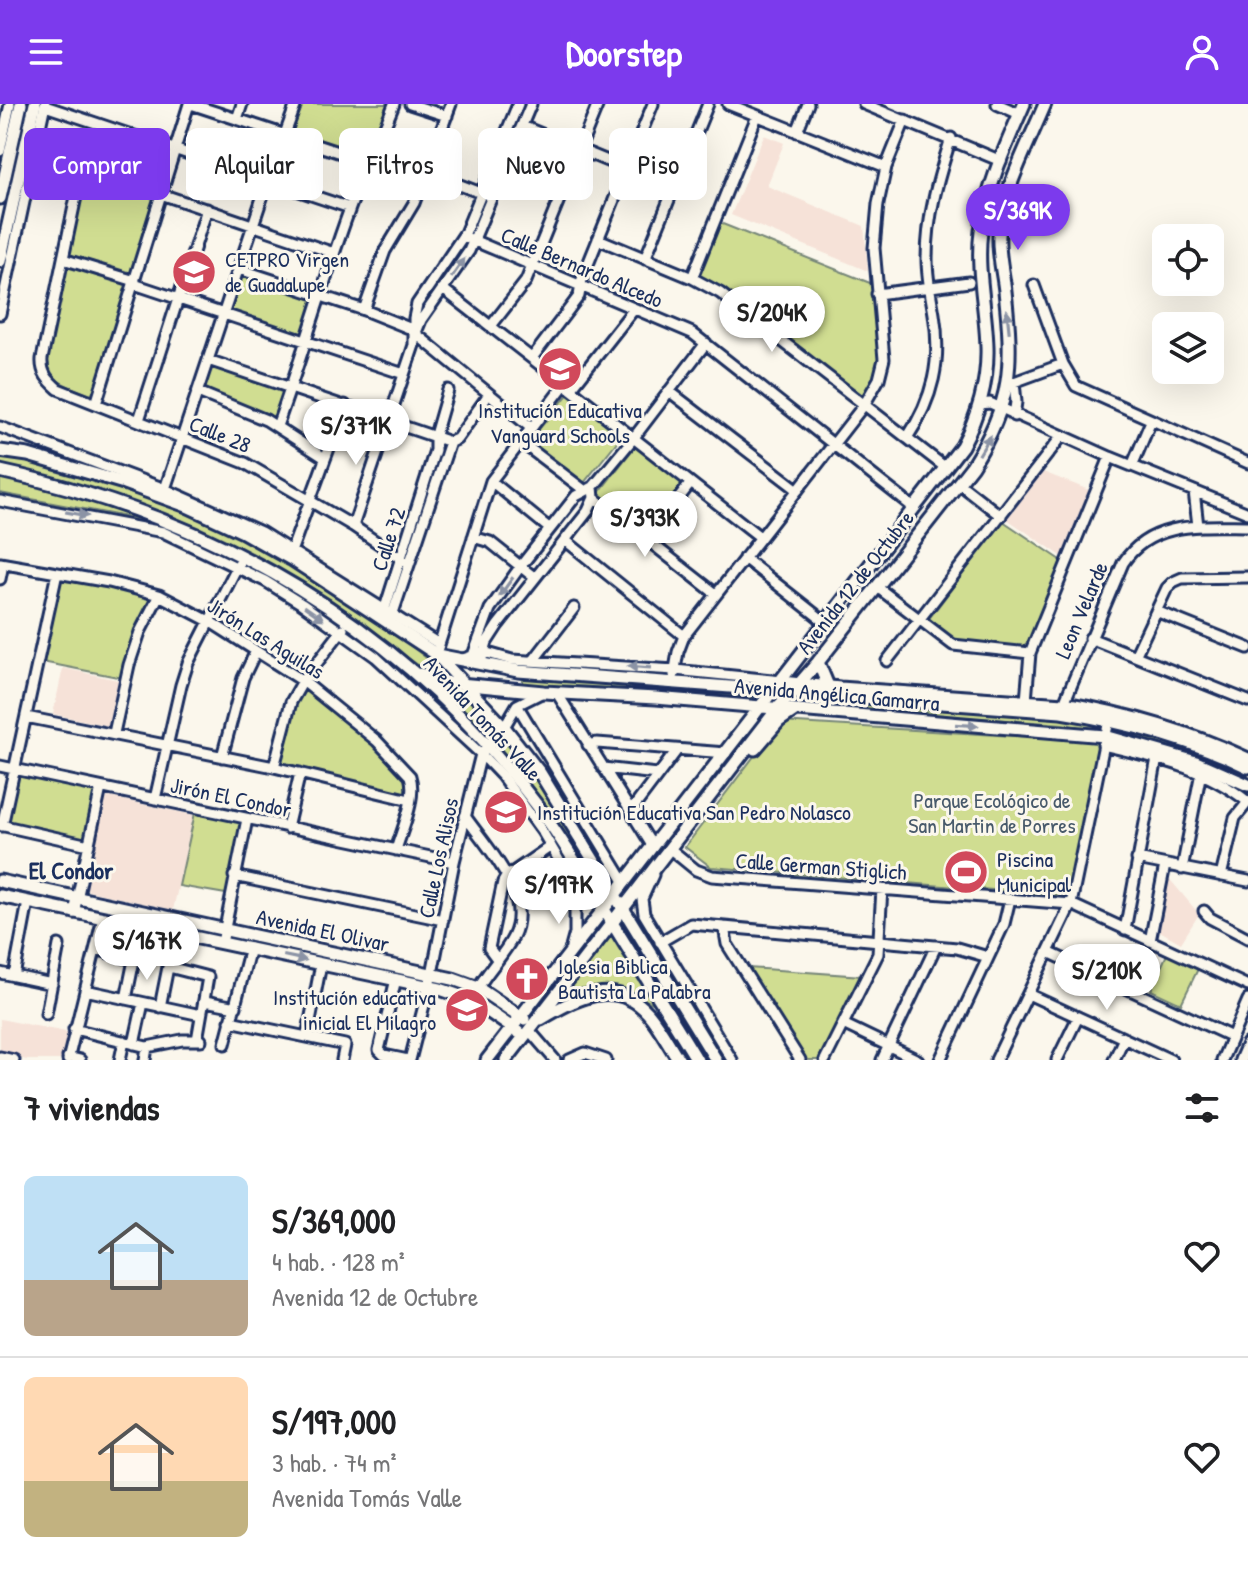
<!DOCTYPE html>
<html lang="es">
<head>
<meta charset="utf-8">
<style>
	:root { --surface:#fff; --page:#f6f6f6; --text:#202124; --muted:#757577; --line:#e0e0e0; --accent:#7c3aed }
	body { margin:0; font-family:"Patrick Hand",sans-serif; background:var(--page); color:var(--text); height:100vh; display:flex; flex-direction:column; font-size:30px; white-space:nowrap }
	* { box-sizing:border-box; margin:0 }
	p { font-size:26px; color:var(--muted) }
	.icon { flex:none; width:44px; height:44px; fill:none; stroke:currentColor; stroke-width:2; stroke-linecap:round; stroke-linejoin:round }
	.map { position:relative; height:956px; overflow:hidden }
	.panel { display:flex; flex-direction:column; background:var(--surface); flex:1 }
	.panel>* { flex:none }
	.top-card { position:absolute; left:24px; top:24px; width:800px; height:72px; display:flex; gap:16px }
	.controls { position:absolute; left:1152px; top:120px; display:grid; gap:16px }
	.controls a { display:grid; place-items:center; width:72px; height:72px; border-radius:12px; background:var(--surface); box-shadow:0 8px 32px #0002; font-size:40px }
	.price { position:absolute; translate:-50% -68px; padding:0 18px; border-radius:28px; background:#fff; color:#222; font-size:26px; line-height:52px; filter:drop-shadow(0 2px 4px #0008) }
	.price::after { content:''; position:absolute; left:50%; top:48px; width:24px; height:18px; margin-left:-12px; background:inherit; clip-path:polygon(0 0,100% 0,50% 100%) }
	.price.active { background:var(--accent); color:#fff }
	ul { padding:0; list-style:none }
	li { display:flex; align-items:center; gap:24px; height:200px; padding:0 24px }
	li+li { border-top:2px solid var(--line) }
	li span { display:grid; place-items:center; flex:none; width:224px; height:160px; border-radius:12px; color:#555 }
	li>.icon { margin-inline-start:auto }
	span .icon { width:96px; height:96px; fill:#fffc; stroke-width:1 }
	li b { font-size:34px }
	h2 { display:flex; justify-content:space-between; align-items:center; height:96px; padding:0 24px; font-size:34px }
	.pill { padding:0 28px; border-radius:12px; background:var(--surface); box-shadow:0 8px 32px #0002; font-size:28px; line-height:72px }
	.pill.active { background:var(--accent); color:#fff }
	header { display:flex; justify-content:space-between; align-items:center; height:104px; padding:0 24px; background:var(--accent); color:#fff; font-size:36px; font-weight:800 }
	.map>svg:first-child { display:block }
	.built { fill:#f6e2d8 }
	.green { fill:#d0dd91; stroke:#768678; stroke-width:2 }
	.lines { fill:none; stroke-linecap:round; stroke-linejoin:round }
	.minor-casing { stroke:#1b2f5e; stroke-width:15 }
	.major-casing { stroke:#1b2f5e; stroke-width:17 }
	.minor { stroke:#fbf7ec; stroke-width:9 }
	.major { stroke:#fbf7ec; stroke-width:11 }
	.oneway { fill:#8b93a5 }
	.labels { text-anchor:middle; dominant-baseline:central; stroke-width:6; stroke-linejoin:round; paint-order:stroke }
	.poi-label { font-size:22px; fill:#1b2f5e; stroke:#fbf7ec; text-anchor:start }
	.street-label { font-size:22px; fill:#1b2f5e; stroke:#fbf7ec }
	.park-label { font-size:22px; fill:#485a6b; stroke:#fbf7ec }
	.neighbourhood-label { font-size:24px; font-weight:bold; fill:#1b2f5e; stroke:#fbf7ec }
</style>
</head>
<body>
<header><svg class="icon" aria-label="menu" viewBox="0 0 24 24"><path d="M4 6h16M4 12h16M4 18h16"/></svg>Doorstep<svg class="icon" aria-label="person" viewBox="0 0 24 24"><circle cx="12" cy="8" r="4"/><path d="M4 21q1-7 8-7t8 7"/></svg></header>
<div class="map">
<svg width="1248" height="956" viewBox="0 0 1248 956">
	<rect width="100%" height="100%" fill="#fbf7ec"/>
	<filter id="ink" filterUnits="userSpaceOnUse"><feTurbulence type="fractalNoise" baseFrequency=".0125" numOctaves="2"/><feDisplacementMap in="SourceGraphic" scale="16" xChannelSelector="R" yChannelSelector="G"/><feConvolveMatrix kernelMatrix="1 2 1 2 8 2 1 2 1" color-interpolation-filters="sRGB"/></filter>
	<g filter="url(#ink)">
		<path class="built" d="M764 31 784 39 767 82 864 122 868 167 731 111Z
			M1043 368 1089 386 1063 453 1007 415Z
			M63 564 122 577 113 620 109 622 53 610Z
			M109 693 194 711 173 806 88 787 86 783 105 695Z
			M1167 772 1199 810 1181 839 1158 826Z
			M0 915 71 929 65 956H28L0 951Z"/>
		<path class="green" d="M301 0H393L371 54 291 28Z
			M87 68 156 91 158 94 95 289 92 291C70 283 48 279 44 253L84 69Z
			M720 119 875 181 882 259 866 297 735 194 698 172Z
			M240 169 317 193 303 235 226 208Z
			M209 258 287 284 276 316 273 317 200 286Z
			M570 288 623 330 583 380 529 337Z
			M637 340 685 379 646 428 598 390Z
			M0 352C38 360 75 368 112 380 233 420 346 488 444 568L432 571C367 525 302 477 232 440 159 402 80 381 0 362Z
			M0 373 72 391 153 418 0 389Z
			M1003 417 1067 460 1031 547 959 540 928 516Z
			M60 474 153 492 123 574 42 558Z
			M523 572 754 589 753 598 523 581Z
			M306 582 365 631 406 670 408 691 281 663 294 599Z
			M437 584 465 587 497 622 485 632Z
			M799 592 1060 613 1104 623 1099 627 1063 620 800 602Z
			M756 617 762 619 629 790 624 785Z
			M780 618 1099 637 1067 792 711 763 685 743Z
			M1116 621 1172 636 1248 668V678L1114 630Z
			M504 633 508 634 556 698 610 793 604 796 495 644V640Z
			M15 666 101 684 89 741 2 722Z
			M195 709 242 718 226 790 179 782Z
			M624 814 691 925 687 928 620 821Z
			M612 828 660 902 621 886 582 884 551 903Z
			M1167 850 1198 865 1181 900 1151 886Z
			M748 864 862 872 821 956H805Z"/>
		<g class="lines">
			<g class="minor-casing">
				<path id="minor" d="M191 0 368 58
					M410 0 447 12
					M728 0 886 63
					M864 0 1001 57
					M997 0 1020 10
					M45 2 350 104
					M237 15 242 0
					M522 22 627 65
					M797 28 808 0
					M285 30 296 0
					M0 47 10 0
					M35 47 334 149
					M376 49 481 89
					M82 64 42 255C41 269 48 276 58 285L245 359 353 422 409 460
					M463 132 692 229 914 404
					M598 135 692 174 720 189 946 364
					M63 155 135 177
					M645 155 708 0
					M239 165 364 206 409 224 531 324
					M692 174 757 12
					M134 180 404 270
					M1034 181 1063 260
					M443 185 760 433
					M877 190 969 178
					M364 206 385 147 414 99 451 0
					M0 210 45 0
					M491 222 526 177 598 0
					M417 226 421 216 469 147 531 0
					M532 254 579 192 582 175 653 0
					M208 256 450 338
					M571 285 634 205
					M669 287 798 386
					M198 288 266 316 325 354
					M96 300 189 0
					M980 300 990 299 1110 353 1248 409
					M1014 312 1016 298 1014 278 1063 260 1076 282 1248 359
					M139 316 207 105
					M277 322C303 251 323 178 349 107 362 70 380 37 394 0
					M0 323 165 385 261 428 439 540
					M907 334C933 295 942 257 934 210 931 192 927 174 927 155 927 112 938 75 951 34
					M450 338 457 335 489 290
					M521 338 584 386
					M1132 362 1151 317
					M491 377 550 425
					M965 384 1001 412
					M165 385 268 76
					M1194 387 1198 422
					M594 394 716 490
					M0 397 163 428 265 477 302 500 376 553 481 650 502 672 542 727 570 775 575 797V829L570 847
					M353 422 414 241V214L417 200 465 129 518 0
					M473 433 490 438 535 474
					M647 435 690 380
					M565 436 684 532
					M292 445 345 301
					M744 454 825 518
					M0 459 109 478 159 491 209 517 303 577 377 637 410 672C417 694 402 725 396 746
					M0 475 3 460
					M877 483 953 541 1030 549
					M385 504 435 346V331L448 286
					M1156 507 1248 544
					M393 509 450 338
					M1090 534 1248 597
					M438 544 491 377 565 280
					M483 552 487 538 498 521 588 407 594 394 593 383
					M1135 552 1167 484 1173 478 1182 474 1248 473
					M472 554 490 505 520 463 576 392 593 383 632 336 706 239
					M463 555 484 548 512 556 675 566 840 583 1064 599 1123 459C1151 416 1203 422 1248 422
					M533 557 574 504
					M887 557 1062 332
					M674 571 678 548 684 532 864 301 879 275 884 255 874 144 878 100 886 63 905 16
					M557 589 653 743
					M1026 597 1030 549 1110 353
					M517 601 625 779
					M26 613 274 663 410 696
					M114 629 129 561 140 528 159 491
					M588 641 597 639 726 649
					M1103 641C1155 653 1206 664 1248 698
					M222 653 243 574 256 547
					M0 662 454 758
					M274 663 291 598 303 577 343 525
					M603 664 657 670
					M155 695 181 581 188 559 239 459
					M631 707 677 646
					M465 712C487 744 534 791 513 833 504 851 488 866 478 884
					M0 721 89 741
					M2 722 57 469
					M287 724 300 669
					M669 744 696 766 712 772 1071 800 1248 882
					M1137 755 1248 777
					M1182 765 1201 668
					M653 771 642 795 644 810 732 956
					M234 772 443 816
					M1221 772 1235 714 1248 698
					M1204 807 1210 814 1248 834
					M74 809 101 684
					M724 823 727 840 800 956
					M1125 826 1157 654
					M1150 837 1165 761
					M660 838 691 820 957 844 988 853
					M222 839 247 715
					M96 845 134 856 126 895
					M1048 848 1232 933
					M497 855 489 844 503 778 506 773 551 742
					M169 863 208 873 197 936
					M0 869 52 880
					M14 872 28 798
					M396 875 379 946 384 951 408 956
					M85 886 201 911
					M1028 890 1171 956
					M205 897 236 903
					M160 903 175 828
					M46 910 59 841
					M230 917 345 941 342 956
					M843 920 918 956
					M74 925 147 943 182 936H201
					M529 926 555 956
					M307 933 321 860
					M134 940 143 899
					M225 940 250 844
					M0 953 14 956
					M68 953 80 956
					M68 956 103 814
					M120 956 124 937
					M145 956 147 943
					M410 956 432 870 454 758 481 650 504 623 517 601 541 589
					M569 956 585 949 606 956
					M825 956 878 850 882 785
					M882 956 936 842
					M940 956 1004 820 1010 795
					M996 956 1071 800 1109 616
					M1057 956 1078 913
					M1114 956 1124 934
					M1222 956 1248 896"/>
			</g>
			<g class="major-casing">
				<path id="major" d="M0 94 21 0
					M0 157 35 0
					M0 347 28 351 124 379 187 402 243 428 291 455 436 550 504 623 540 669 716 956
					M0 367C217 414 402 522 536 700 562 734 583 771 605 807 635 857 667 906 697 956
					M437 551 518 567 1061 608C1125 618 1189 634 1248 663
					M818 558 828 582
					M420 570 449 579 544 588 656 594 1105 632 1196 658 1248 681
					M1061 608 1064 599C1128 610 1189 628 1248 655
					M755 645 779 617 795 606
					M0 777 453 875 478 884 524 915
					M0 792 440 885 472 896 518 928
					M541 915C575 895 615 872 648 909 660 923 669 941 679 956
					M487 956 962 342C978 312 988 278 987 243 986 204 976 166 981 127 986 84 1007 39 1024 0
					M506 956 778 604 818 558 972 362C1013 298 1013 260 1005 187 1003 169 998 150 999 132 1001 90 1029 39 1045 0
					M1241 956 1248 940"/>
			</g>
			<use href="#minor" class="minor"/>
			<use href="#major" class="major"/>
		</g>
		<defs><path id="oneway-solid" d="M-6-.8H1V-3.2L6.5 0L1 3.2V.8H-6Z" transform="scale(2)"/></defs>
		<g class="oneway">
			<use href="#oneway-solid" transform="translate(458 164) rotate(-55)"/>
			<use href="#oneway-solid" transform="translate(1008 217) rotate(-96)"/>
			<use href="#oneway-solid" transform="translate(985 341) rotate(-59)"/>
			<use href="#oneway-solid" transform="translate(77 410) rotate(10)"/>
			<use href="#oneway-solid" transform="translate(506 483) rotate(126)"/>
			<use href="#oneway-solid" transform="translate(314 509) rotate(35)"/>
			<use href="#oneway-solid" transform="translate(639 563) rotate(-176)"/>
			<use href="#oneway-solid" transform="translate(967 621) rotate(3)"/>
			<use href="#oneway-solid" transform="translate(295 854) rotate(12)"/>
		</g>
	</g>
	<defs>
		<g id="university-disc" transform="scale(2.3)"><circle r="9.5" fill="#d1495b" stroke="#fbf7ec"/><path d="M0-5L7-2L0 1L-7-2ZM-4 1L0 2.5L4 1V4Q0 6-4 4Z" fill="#fff"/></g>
		<g id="school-disc" transform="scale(2.3)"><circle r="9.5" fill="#d1495b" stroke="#fbf7ec"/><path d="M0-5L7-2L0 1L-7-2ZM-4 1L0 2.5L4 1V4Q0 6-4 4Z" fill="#fff"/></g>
		<g id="stadium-disc" transform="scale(2.3)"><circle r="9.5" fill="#d1495b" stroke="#fbf7ec"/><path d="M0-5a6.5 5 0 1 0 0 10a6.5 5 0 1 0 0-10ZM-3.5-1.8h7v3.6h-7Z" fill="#fff"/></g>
		<g id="church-disc" transform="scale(2.3)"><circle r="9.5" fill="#d1495b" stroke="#fbf7ec"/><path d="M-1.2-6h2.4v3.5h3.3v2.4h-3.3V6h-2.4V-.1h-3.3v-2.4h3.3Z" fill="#fff"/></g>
	</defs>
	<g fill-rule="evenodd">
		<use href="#university-disc" x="194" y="168"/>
		<use href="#school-disc" x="560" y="265"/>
		<use href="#school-disc" x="506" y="708"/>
		<use href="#stadium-disc" x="966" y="768"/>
		<use href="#church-disc" x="527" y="875"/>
		<use href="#school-disc" x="467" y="906"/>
	</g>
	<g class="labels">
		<g class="poi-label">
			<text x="225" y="155">CETPRO Virgen<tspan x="225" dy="25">de Guadalupe</tspan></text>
			<text x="560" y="306" text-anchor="middle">Institución Educativa<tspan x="560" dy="25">Vanguard Schools</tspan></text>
			<text x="537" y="708">Institución Educativa San Pedro Nolasco</text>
			<text x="997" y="755">Piscina<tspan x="997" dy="25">Municipal</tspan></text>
			<text x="558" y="862">Iglesia Biblica<tspan x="558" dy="25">Bautista La Palabra</tspan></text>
			<text x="436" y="893" text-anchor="end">Institución educativa<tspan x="436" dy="25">inicial El Milagro</tspan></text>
		</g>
		<g class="street-label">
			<text transform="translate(582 163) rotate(23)">Calle Bernardo Alcedo</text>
			<text transform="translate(220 330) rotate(22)">Calle 28</text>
			<text transform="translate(388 435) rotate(-72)">Calle 72</text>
			<text transform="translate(855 478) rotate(-52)">Avenida 12 de Octubre</text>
			<text transform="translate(1081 506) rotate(-67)">Leon Velarde</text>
			<text transform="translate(266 534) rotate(32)">Jirón Las Aguilas</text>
			<text transform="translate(837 590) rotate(5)">Avenida Angélica Gamarra</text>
			<text transform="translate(483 614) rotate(47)">Avenida Tomás Valle</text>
			<text transform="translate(231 693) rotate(12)">Jirón El Condor</text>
			<text transform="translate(438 754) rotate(-78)">Calle Los Alisos</text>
			<text transform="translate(821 762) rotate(4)">Calle German Stiglich</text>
			<text transform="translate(323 826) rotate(12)">Avenida El Olivar</text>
		</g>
		<g class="park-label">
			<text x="992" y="696">Parque Ecológico de<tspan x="992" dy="25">San Martin de Porres</tspan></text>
		</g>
		<g class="neighbourhood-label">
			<text x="71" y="766">El Condor</text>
		</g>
	</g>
</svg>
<div class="controls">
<a><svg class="icon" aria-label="locate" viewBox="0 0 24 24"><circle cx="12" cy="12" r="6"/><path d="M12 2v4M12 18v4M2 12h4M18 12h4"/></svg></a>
<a><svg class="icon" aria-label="layers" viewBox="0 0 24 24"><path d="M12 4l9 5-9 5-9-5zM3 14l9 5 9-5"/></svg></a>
</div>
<b class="price active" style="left:1018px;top:148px">S/369K</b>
<b class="price" style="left:772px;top:250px">S/204K</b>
<b class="price" style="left:356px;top:363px">S/371K</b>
<b class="price" style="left:645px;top:455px">S/393K</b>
<b class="price" style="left:559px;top:822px">S/197K</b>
<b class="price" style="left:147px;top:878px">S/167K</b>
<b class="price" style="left:1107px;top:908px">S/210K</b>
<div class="top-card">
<a class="pill active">Comprar</a>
<a class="pill">Alquilar</a>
<a class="pill">Filtros</a>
<a class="pill">Nuevo</a>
<a class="pill">Piso</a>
</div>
</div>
<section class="panel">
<h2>7 viviendas<svg class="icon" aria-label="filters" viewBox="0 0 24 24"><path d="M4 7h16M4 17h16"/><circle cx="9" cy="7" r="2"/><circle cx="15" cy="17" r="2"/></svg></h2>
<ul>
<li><span style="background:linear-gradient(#bfe0f5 65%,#b9a48a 0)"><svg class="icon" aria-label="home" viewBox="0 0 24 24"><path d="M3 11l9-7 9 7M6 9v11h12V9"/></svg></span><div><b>S/369,000</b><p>4 hab. · 128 m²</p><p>Avenida 12 de Octubre</p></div><svg class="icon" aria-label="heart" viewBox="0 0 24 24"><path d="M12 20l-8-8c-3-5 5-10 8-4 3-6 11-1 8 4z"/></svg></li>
<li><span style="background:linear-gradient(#ffd9b3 65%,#c2b280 0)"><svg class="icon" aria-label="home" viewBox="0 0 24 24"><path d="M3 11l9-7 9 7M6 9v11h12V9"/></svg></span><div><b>S/197,000</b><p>3 hab. · 74 m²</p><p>Avenida Tomás Valle</p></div><svg class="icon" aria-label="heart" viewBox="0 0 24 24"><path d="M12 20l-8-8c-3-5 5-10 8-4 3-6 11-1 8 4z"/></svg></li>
</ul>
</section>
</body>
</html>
